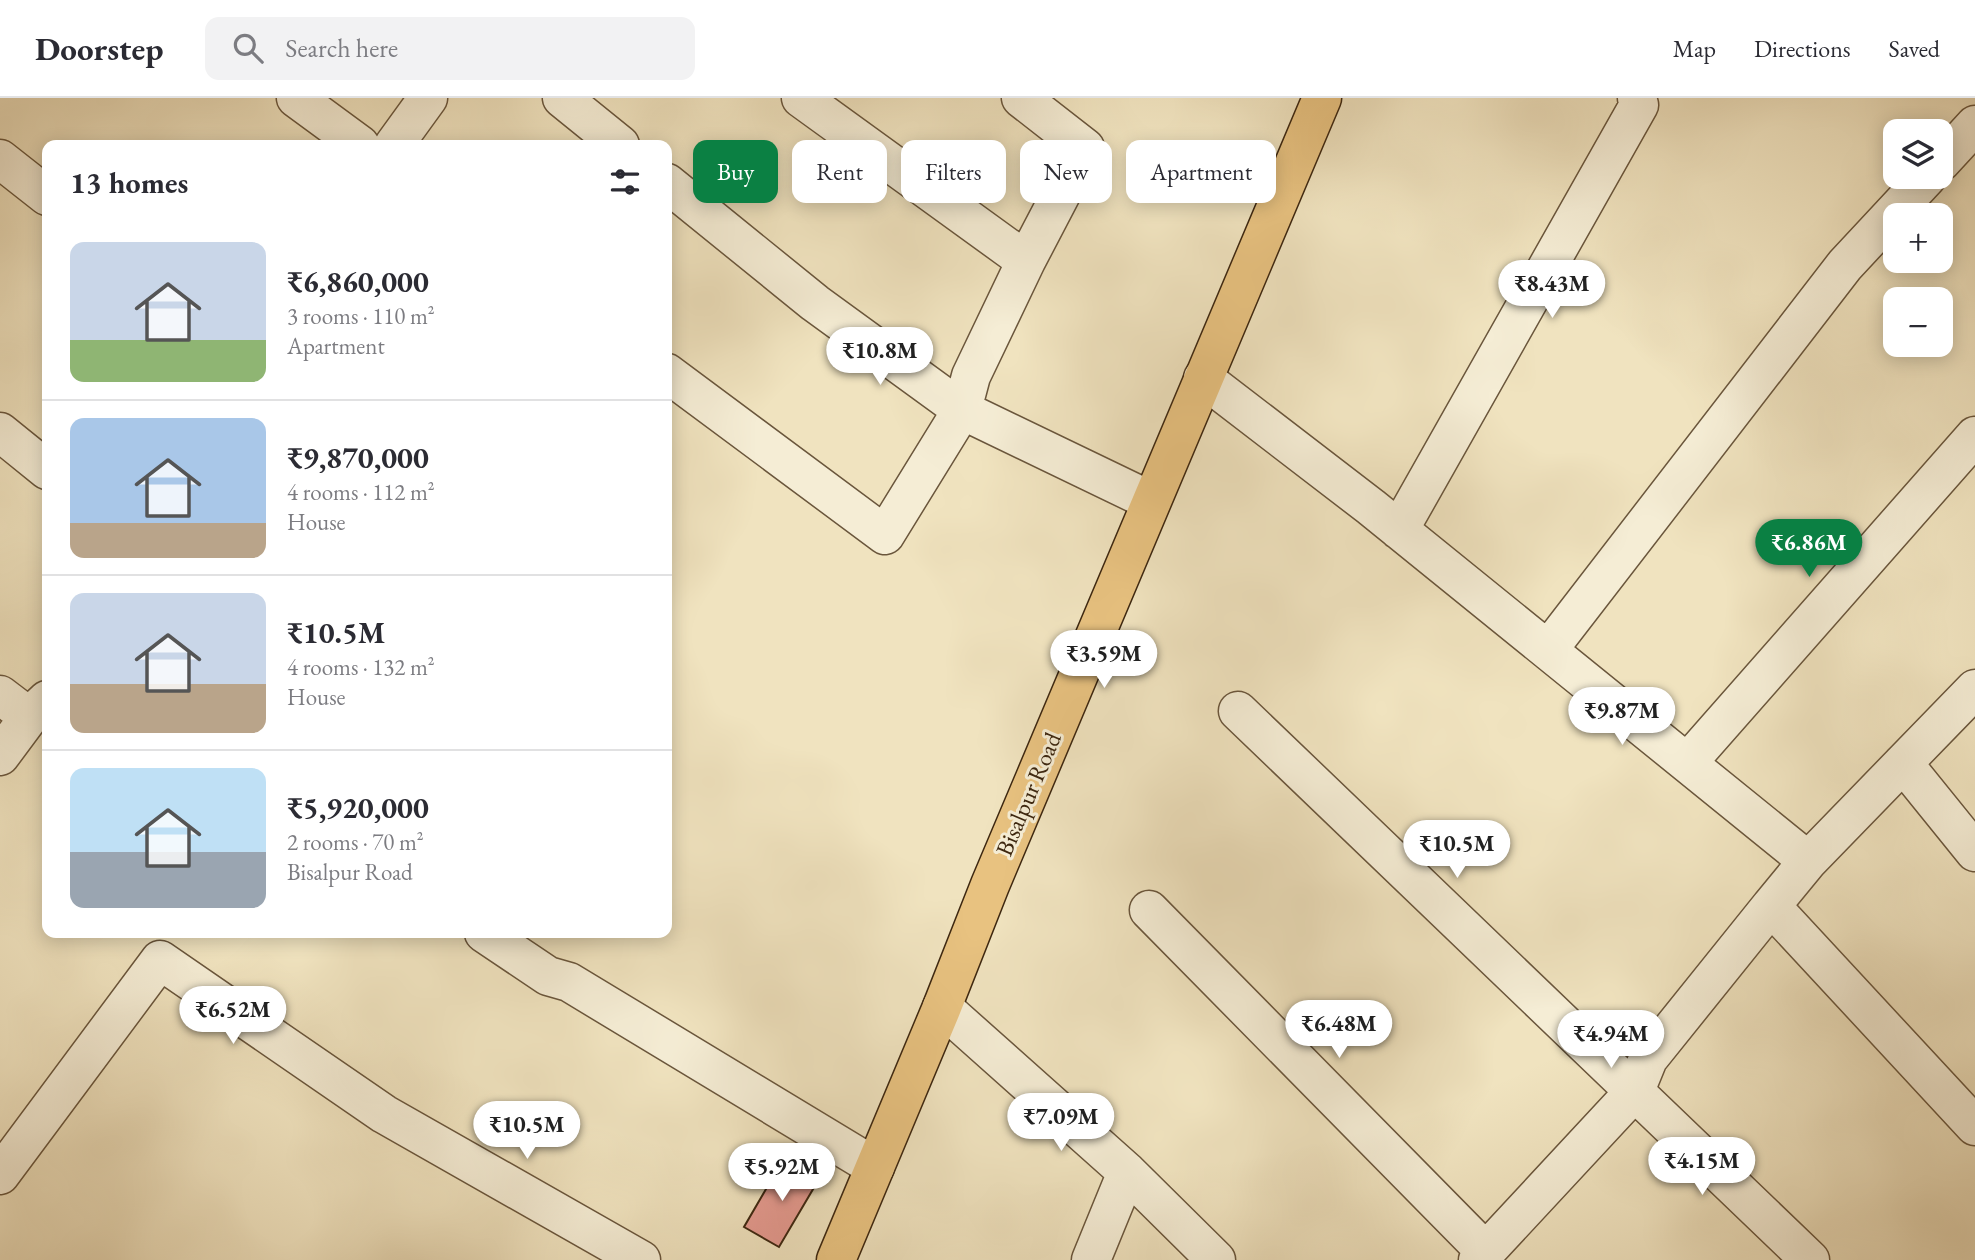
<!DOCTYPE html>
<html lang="en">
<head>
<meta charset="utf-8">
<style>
	:root { --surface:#fff; --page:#f2f2f3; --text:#2b2b33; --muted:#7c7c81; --line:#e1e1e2; --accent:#0b8043 }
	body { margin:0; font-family:"EB Garamond",serif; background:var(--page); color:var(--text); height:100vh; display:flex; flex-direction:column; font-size:26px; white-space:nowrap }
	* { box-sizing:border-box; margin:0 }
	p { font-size:23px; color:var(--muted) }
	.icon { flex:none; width:38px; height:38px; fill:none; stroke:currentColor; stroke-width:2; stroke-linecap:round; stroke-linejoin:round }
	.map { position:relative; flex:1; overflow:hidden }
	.side { position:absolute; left:42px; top:42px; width:630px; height:798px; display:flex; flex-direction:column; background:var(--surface); border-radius:14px; box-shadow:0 4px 18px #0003 }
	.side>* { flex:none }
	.top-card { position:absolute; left:693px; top:42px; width:665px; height:63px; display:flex; gap:14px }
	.tools { position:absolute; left:1883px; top:21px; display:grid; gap:14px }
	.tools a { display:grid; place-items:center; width:70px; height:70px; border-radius:14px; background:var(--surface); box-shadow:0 4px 18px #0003; font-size:35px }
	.price { position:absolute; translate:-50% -60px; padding:0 16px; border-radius:24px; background:#fff; color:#222; font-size:23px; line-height:46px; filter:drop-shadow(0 2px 4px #0008) }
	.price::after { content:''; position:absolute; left:50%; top:42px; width:21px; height:16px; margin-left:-10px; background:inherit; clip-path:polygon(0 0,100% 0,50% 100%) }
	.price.active { background:var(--accent); color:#fff }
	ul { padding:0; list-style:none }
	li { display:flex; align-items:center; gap:21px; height:175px; padding:0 28px }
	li+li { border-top:2px solid var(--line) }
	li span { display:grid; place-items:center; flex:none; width:196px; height:140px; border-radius:14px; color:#555 }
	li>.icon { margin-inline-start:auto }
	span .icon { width:84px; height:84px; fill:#fffc; stroke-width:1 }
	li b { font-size:30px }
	h2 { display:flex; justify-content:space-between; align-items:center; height:84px; padding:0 28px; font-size:30px }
	.pill { padding:0 24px; border-radius:14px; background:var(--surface); box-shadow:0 4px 18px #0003; font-size:24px; line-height:63px }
	.pill.active { background:var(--accent); color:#fff }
	header { display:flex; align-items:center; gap:42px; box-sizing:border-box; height:98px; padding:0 35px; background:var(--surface); border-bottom:2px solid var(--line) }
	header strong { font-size:33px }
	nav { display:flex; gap:38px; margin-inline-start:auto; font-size:24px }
	.search { width:490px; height:63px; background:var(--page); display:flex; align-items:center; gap:18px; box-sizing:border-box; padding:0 24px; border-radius:14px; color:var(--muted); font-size:26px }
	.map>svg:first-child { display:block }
	.building { fill:#e59a90; stroke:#3d2710; stroke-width:2 }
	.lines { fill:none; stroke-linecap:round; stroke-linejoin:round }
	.minor-casing { stroke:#6a563c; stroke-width:41 }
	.major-casing { stroke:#3d2710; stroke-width:41 }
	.minor { stroke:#f5edd5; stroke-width:38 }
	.major { stroke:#e8c280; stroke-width:38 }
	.labels { text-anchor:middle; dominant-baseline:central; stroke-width:6; stroke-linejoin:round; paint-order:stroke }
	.street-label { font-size:24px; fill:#3d2710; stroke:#f5edd5 }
</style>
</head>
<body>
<header>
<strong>Doorstep</strong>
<div class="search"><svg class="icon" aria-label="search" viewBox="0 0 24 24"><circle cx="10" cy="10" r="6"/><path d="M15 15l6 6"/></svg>Search here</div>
<nav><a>Map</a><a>Directions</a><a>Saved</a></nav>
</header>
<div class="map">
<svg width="1975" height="1162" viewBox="0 0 1975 1162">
	<rect width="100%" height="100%" fill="#f0e3bf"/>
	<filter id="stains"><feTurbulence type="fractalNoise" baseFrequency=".00286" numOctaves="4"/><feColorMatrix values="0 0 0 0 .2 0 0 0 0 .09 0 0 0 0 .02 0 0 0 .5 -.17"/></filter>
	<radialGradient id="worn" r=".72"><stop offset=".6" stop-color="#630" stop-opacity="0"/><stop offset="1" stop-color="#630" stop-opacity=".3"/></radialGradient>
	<path class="building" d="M784 1060 819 1081 779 1149 744 1129Z"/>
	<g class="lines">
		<g class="minor-casing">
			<path id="minor" d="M296 0 360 47
				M562 0 620 47
				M801 0 1026 163
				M394 47 428 0
				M0 61 47 98
				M1941 64 1975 27
				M667 85 815 205 962 312 1151 403
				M667 275 885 437 962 312 971 278 1026 163 1085 50 1021 0
				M1203 280 1371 409 1808 763 1771 808 1975 1028
				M0 334 47 372
				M1399 432 1639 7 1637 0
				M1548 552 1845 167 1927 79
				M0 597 29 619
				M1238 613 1810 1162
				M0 658 29 619 47 602
				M1688 664 1975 338
				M1903 665 1975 754
				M1808 763 1975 591
				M1149 812 1486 1154
				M484 835 548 878 569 884 875 1069
				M942 909 1127 1074 1216 1162
				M0 1077 160 862 384 1016 641 1162
				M1091 1162 1127 1074
				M1478 1162 1635 993 1648 961 1771 808"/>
		</g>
		<g class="major-casing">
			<path id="major" d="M836 1162 942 909 990 787 1322 0"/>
		</g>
		<use href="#minor" class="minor"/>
		<use href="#major" class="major"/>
	</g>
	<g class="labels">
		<g class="street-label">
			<text transform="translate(1028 696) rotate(-67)">Bisalpur Road</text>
		</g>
	</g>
	<rect width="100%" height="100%" filter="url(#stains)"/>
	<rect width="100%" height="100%" fill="url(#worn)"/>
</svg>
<div class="tools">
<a><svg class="icon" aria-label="layers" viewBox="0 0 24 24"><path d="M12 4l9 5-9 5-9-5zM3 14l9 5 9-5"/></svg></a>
<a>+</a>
<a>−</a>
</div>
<b class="price" style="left:1552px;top:222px">₹8.43M</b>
<b class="price" style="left:880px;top:289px">₹10.8M</b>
<b class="price active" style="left:1809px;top:481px">₹6.86M</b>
<b class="price" style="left:1104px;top:592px">₹3.59M</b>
<b class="price" style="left:1622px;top:649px">₹9.87M</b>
<b class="price" style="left:1457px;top:782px">₹10.5M</b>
<b class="price" style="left:233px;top:948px">₹6.52M</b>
<b class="price" style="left:1339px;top:962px">₹6.48M</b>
<b class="price" style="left:1611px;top:972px">₹4.94M</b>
<b class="price" style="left:1061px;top:1055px">₹7.09M</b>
<b class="price" style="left:527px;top:1063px">₹10.5M</b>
<b class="price" style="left:1702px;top:1099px">₹4.15M</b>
<b class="price" style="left:782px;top:1105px">₹5.92M</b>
<div class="top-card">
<a class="pill active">Buy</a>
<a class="pill">Rent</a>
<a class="pill">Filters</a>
<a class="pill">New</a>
<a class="pill">Apartment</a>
</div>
<section class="side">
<h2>13 homes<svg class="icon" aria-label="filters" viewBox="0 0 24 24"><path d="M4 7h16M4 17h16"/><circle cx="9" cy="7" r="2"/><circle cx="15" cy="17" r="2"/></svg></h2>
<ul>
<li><span style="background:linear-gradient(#c9d6e8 70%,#8fb573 0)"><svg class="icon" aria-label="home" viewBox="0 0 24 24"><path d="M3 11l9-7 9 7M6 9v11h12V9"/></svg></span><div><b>₹6,860,000</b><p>3 rooms · 110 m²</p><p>Apartment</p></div></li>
<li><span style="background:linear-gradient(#a9c7e8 75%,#b9a48a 0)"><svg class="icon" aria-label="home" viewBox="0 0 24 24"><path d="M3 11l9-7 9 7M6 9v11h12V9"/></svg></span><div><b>₹9,870,000</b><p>4 rooms · 112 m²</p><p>House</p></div></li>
<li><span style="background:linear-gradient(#c9d6e8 65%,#b9a48a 0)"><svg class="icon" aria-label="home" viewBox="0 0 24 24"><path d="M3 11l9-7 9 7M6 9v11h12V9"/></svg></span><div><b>₹10.5M</b><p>4 rooms · 132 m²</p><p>House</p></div></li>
<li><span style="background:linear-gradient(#bfe0f5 60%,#9aa5b1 0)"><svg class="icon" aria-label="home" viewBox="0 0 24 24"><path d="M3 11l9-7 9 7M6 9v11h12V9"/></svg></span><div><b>₹5,920,000</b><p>2 rooms · 70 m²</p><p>Bisalpur Road</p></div></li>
</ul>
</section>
</div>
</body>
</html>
